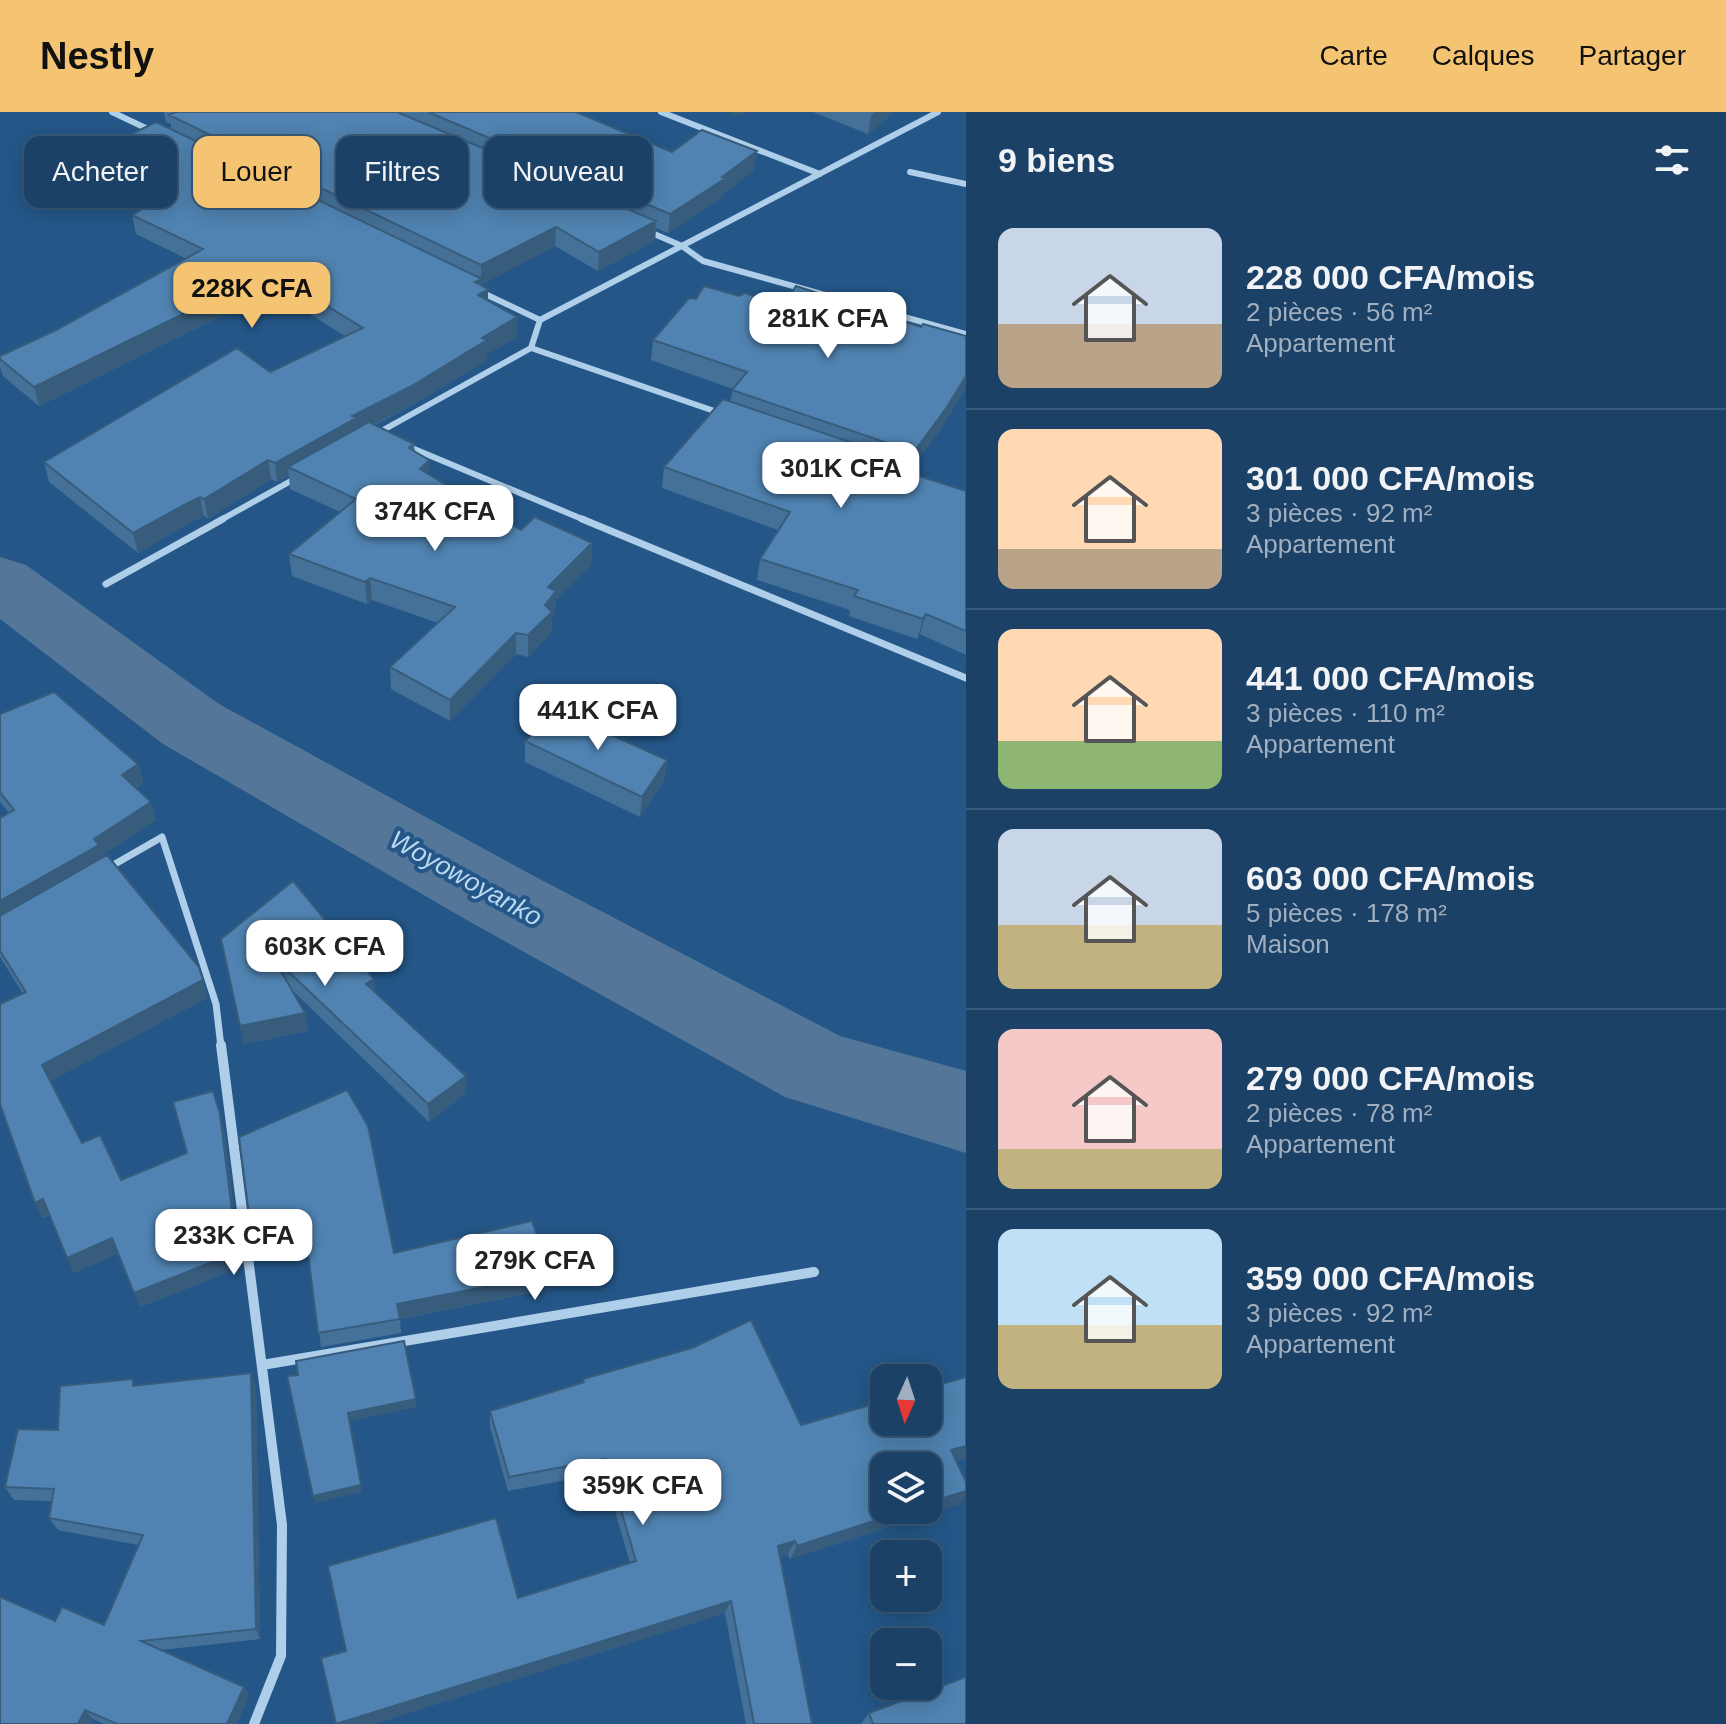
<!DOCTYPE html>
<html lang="fr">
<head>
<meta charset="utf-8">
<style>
	:root { --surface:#1b4166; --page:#284c6f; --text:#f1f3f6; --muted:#a0afbf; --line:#395a7a; --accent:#f4c472 }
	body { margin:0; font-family:Arial,sans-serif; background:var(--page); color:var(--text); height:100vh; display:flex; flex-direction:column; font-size:30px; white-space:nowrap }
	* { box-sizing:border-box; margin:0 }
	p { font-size:26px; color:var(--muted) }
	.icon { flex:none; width:44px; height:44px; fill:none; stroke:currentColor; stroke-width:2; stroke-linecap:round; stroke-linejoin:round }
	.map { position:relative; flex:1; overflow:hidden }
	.drawer { display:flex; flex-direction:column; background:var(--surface); width:760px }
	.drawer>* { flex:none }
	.guide { position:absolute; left:24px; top:24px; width:760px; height:72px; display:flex; gap:16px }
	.needle { width:52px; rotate:183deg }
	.buttons { position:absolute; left:870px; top:1252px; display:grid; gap:16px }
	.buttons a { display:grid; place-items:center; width:72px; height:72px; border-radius:16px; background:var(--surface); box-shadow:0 4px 20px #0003,0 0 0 2px var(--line); font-size:40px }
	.price { position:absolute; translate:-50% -68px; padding:0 18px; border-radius:16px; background:#fff; color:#222; font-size:26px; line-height:52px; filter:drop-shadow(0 2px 4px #0008) }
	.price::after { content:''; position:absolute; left:50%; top:48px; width:24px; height:18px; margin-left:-12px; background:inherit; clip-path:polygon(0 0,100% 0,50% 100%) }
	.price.on { background:var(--accent); color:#111 }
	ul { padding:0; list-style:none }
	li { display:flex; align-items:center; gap:24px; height:200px; padding:0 32px }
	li+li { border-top:2px solid var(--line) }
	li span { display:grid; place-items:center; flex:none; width:224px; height:160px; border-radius:16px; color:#555 }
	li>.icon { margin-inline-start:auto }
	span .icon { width:96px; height:96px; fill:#fffc; stroke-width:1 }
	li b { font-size:34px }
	h2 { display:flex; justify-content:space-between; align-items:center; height:96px; padding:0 32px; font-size:34px }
	.chip { padding:0 28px; border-radius:16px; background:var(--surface); box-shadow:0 4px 20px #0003,0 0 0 2px var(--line); font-size:28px; line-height:72px }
	.chip.on { background:var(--accent); color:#111 }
	header { display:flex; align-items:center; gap:48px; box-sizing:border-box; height:112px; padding:0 40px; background:var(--accent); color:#111 }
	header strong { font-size:38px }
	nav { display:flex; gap:44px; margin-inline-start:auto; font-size:28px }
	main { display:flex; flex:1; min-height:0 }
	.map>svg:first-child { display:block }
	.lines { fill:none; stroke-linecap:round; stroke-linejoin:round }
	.river { fill:#547799; fill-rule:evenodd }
	.minor-far2 { stroke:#afcee9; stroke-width:6 }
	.minor-far1 { stroke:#afcee9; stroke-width:7 }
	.minor { stroke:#afcee9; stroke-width:10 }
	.wall { fill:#457198 }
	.shaded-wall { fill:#385c7c }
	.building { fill:#5083b1; stroke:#385c7c; stroke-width:2 }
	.labels { text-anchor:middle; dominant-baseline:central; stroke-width:8; stroke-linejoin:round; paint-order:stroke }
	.water-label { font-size:26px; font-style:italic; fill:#bbd8f1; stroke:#245788 }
</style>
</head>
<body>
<header>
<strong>Nestly</strong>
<nav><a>Carte</a><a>Calques</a><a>Partager</a></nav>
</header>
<main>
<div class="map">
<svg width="966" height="1612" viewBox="0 0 966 1612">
	<rect width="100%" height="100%" fill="#245788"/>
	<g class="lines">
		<path class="river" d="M0 445 26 453 219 592 532 763 840 924 966 959V1041L785 985 472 811 163 632 0 507Z"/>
		<path class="minor-far2" d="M112 0 154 20
			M661 0 820 62
			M910 60 966 72
			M645 118 682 134 703 149 966 222
			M479 179 540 208
			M531 236 723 302
			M376 322 531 236 540 208 938 0
			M407 334 587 409
			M219 409 298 365"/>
		<path class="minor-far1" d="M582 407 966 566
			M106 472 223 407
			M108 756 162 725 216 892 221 935"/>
		<path class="minor" d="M221 933 282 1413 281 1544 254 1612
			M262 1253 814 1160"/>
	</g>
	<path class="wall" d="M164 0H576L672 40 754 58 724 81 723 85 668 121 656 116 655 129 598 159 555 134 482 172V174L488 177V189L517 205V225L487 242V248L411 294 375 313 414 332 415 339 430 363 521 418 592 431 591 453 556 488 555 501 552 505 551 521 528 545 516 542 450 609 391 577 390 555 438 511 372 488 367 492 292 464 289 442 340 400 290 377 289 364 277 370 271 367 208 407 204 404 189 411 138 441 49 370 44 350 270 260 345 224 288 189 257 206 248 191 39 294 3 264 0 255V244L56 218 185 146 136 122 132 103 153 91 90 63 86 44 171 18V12L166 10Z
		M813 0H894L868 22Z
		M739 184 783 194 921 215 966 224V275L942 315 909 360 904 359 966 379V543L920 522 917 527 849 504 850 498 757 468 760 447 778 418 662 376 664 355 730 289 733 277 651 248 653 228 696 187Z
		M0 602 138 652 143 671 136 676 156 708 102 743V745L203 868 207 886 50 969 82 1031 121 1068 187 1041 220 1002 224 1018 241 1155 140 1195 118 1141 74 1161 50 1103 42 1106 23 882 0 845V706L9 701 0 690Z
		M525 629 667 648 664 668 640 705 525 650Z
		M221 827 375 880 466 964V981L429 1010 292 878 305 901 308 919 244 932Z
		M239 1025 394 1141 550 1177 400 1207 401 1221 321 1235 308 1141 284 1150 281 1139 257 1149 253 1134Z
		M583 1267 801 1313 966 1346 956 1349 960 1392 790 1447 788 1442 780 1445 812 1612H746L725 1501 373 1612H336L518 1486 630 1451 604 1361 508 1379 490 1315V1299L583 1271Z
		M136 1274 256 1276 260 1527 161 1538 244 1575 249 1584 236 1612H104L93 1607 91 1612H0L55 1509 104 1513 138 1433 58 1418 49 1406 52 1389 14 1388 5 1375 58 1318Z
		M869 1601 966 1612H861Z"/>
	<path class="shaded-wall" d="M732 0H748L731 4Z
		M875 0H894L868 22 871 3Z
		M757 39 754 58 724 81 723 85 668 121 670 102Z
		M656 109 655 129 598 159 599 140Z
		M556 115 555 134 482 172V181L488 177V197L478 203 475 170 481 167V153Z
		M286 169 288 189 257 206 254 187Z
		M246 171 248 191 39 294 34 275Z
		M517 205V225L487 242V248L411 294 288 355 289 364 277 370 275 351Z
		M966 264V275L942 315 909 360 914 340Z
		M268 348 271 367 208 407 204 387Z
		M429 348 430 370 420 357Z
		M200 385 204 404 189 411 138 441 133 421Z
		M592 431 591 453 556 488 555 501 552 505 551 521 528 545V523L545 493 548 475Z
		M370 466 372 488 367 492 365 470Z
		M926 502 920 522 917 527 923 507Z
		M516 521V542L450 609V588Z
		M667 648 664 668 640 705 642 685Z
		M138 652 143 671 126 682 122 663Z
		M151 690 156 708 102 743 104 751 0 810V789Z
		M374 867 376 886 366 872Z
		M203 868 207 886 49 970 42 953Z
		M305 901 308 919 244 932 240 914Z
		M466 964V981L429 1010 428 992Z
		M220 1002 224 1018 241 1155 140 1195 134 1181Z
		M43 1087 50 1102 42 1106 35 1091Z
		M278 1124 281 1139 257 1149 253 1134Z
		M306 1125 309 1141 284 1150 281 1134Z
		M112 1126 118 1141 74 1161 67 1146Z
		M551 1162 550 1177 398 1207 397 1192Z
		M251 1261 256 1276 260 1527 256 1517Z
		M416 1287 417 1295 349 1309 348 1301Z
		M966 1334V1346L941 1353 951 1338Z
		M361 1373 362 1380 315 1391 313 1384Z
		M966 1379V1383L960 1392 790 1447 797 1434 907 1398H928V1391Z
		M795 1429 788 1442 772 1447 778 1434Z
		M731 1489 725 1501 373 1612H338Z
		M244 1575 249 1584 236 1612H227Z
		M85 1598 93 1607 91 1612H78Z"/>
	<path class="building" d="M176 0H397L656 109 599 140 556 115 481 153 169 3Z
		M428 0H576L672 40 702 18 757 39 722 65 726 66 670 102Z
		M156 10 482 167 475 170 488 177 478 183 517 205 482 226 487 228 410 275 352 304 356 306 275 351 268 348 204 387 200 385 186 392 133 421 44 350 237 236 270 260 363 216 286 169 254 187 246 171 34 275 0 247V244L56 218 203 137 132 103 170 81 86 44Z
		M704 174 739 184 745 181 783 194 796 174 921 215 923 212 966 224V264L947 295 914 340 732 278 747 260 653 228 689 186 696 187Z
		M723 287 906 349 900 358 966 379V519L926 502 923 507 854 484 858 478 760 447 790 400 664 355Z
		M369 310 414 332 409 336 429 348 420 357 521 418 535 405 592 431 548 475 556 479 545 493 552 500 528 523 516 521 450 588 390 555 455 495 370 466 365 470 289 442 356 387 288 355Z
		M54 580 138 652 122 663 151 690 94 727 99 733 0 789V706L14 698 0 680V602Z
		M556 598 667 648 642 685 525 629Z
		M107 743 199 855 203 868 42 953 82 1031 100 1023 121 1068 187 1041 173 990 213 979 220 1002 237 1140 134 1181 112 1126 67 1146 43 1087 35 1091 0 992V892L26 880 0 839V804Z
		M293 769 374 867 366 872 466 964 428 992 273 845 305 901 240 914 221 827Z
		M347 978 368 1014 394 1141 532 1109 551 1162 397 1192 400 1207 318 1221 306 1125 281 1134 278 1124 253 1134 239 1025Z
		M751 1208 801 1313 884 1289V1310H928V1276L966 1265V1334L951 1338 966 1370V1379L928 1391V1354H884V1398H907L797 1434 795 1429 778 1434 812 1612H754L731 1489 336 1612 321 1546 346 1539 328 1454 496 1406 518 1486 636 1449 606 1347 509 1365 490 1299 584 1270 583 1267 692 1236Z
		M404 1229 416 1287 348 1301 361 1373 313 1384 287 1264 298 1263 296 1249Z
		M251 1261 256 1517 141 1529 244 1575 227 1612H117L85 1598 78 1612H0V1485L55 1509 62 1495 104 1513 143 1423 49 1406 54 1377 5 1375 18 1317 58 1318 60 1274 133 1267V1274Z
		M966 1565V1612H873L869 1601Z"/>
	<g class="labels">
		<g class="water-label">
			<text transform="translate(466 766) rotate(29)">Woyowoyanko</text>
		</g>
	</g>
</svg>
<div class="buttons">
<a><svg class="needle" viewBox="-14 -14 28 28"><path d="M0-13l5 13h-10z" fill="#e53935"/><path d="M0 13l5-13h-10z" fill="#a0afbf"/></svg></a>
<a><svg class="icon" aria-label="layers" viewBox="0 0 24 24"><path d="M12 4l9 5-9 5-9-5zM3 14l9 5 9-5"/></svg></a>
<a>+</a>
<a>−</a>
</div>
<b class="price on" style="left:252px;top:218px">228K CFA</b>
<b class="price" style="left:828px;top:248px">281K CFA</b>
<b class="price" style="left:841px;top:398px">301K CFA</b>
<b class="price" style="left:435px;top:441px">374K CFA</b>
<b class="price" style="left:598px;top:640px">441K CFA</b>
<b class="price" style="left:325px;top:876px">603K CFA</b>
<b class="price" style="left:234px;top:1165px">233K CFA</b>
<b class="price" style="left:535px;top:1190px">279K CFA</b>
<b class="price" style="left:643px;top:1415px">359K CFA</b>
<div class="guide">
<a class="chip">Acheter</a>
<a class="chip on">Louer</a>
<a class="chip">Filtres</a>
<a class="chip">Nouveau</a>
</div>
</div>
<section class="drawer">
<h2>9 biens<svg class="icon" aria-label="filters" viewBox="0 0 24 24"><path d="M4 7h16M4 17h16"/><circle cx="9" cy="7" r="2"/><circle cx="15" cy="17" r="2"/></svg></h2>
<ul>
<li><span style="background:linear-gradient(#c9d6e8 60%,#b9a48a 0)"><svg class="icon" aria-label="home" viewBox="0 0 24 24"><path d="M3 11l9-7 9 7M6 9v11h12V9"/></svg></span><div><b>228 000 CFA/mois</b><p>2 pièces · 56 m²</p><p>Appartement</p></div></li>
<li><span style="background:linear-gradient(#ffd9b3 75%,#b9a48a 0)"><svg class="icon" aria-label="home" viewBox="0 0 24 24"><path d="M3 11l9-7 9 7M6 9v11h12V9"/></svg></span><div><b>301 000 CFA/mois</b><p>3 pièces · 92 m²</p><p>Appartement</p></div></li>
<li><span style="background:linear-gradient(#ffd9b3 70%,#8fb573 0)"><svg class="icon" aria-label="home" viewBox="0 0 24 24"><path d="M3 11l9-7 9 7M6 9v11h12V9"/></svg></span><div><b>441 000 CFA/mois</b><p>3 pièces · 110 m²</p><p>Appartement</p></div></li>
<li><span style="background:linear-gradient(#c9d6e8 60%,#c2b280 0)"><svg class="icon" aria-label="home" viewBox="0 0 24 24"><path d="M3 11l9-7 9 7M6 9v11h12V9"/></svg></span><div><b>603 000 CFA/mois</b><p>5 pièces · 178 m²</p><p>Maison</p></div></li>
<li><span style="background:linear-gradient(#f6c9c9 75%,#c2b280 0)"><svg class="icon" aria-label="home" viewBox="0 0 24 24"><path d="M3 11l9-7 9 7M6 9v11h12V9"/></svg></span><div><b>279 000 CFA/mois</b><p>2 pièces · 78 m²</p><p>Appartement</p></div></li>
<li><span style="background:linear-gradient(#bfe0f5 60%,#c2b280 0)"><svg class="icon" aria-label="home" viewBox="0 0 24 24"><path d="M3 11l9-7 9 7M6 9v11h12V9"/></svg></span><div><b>359 000 CFA/mois</b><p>3 pièces · 92 m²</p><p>Appartement</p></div></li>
</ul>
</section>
</main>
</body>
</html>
